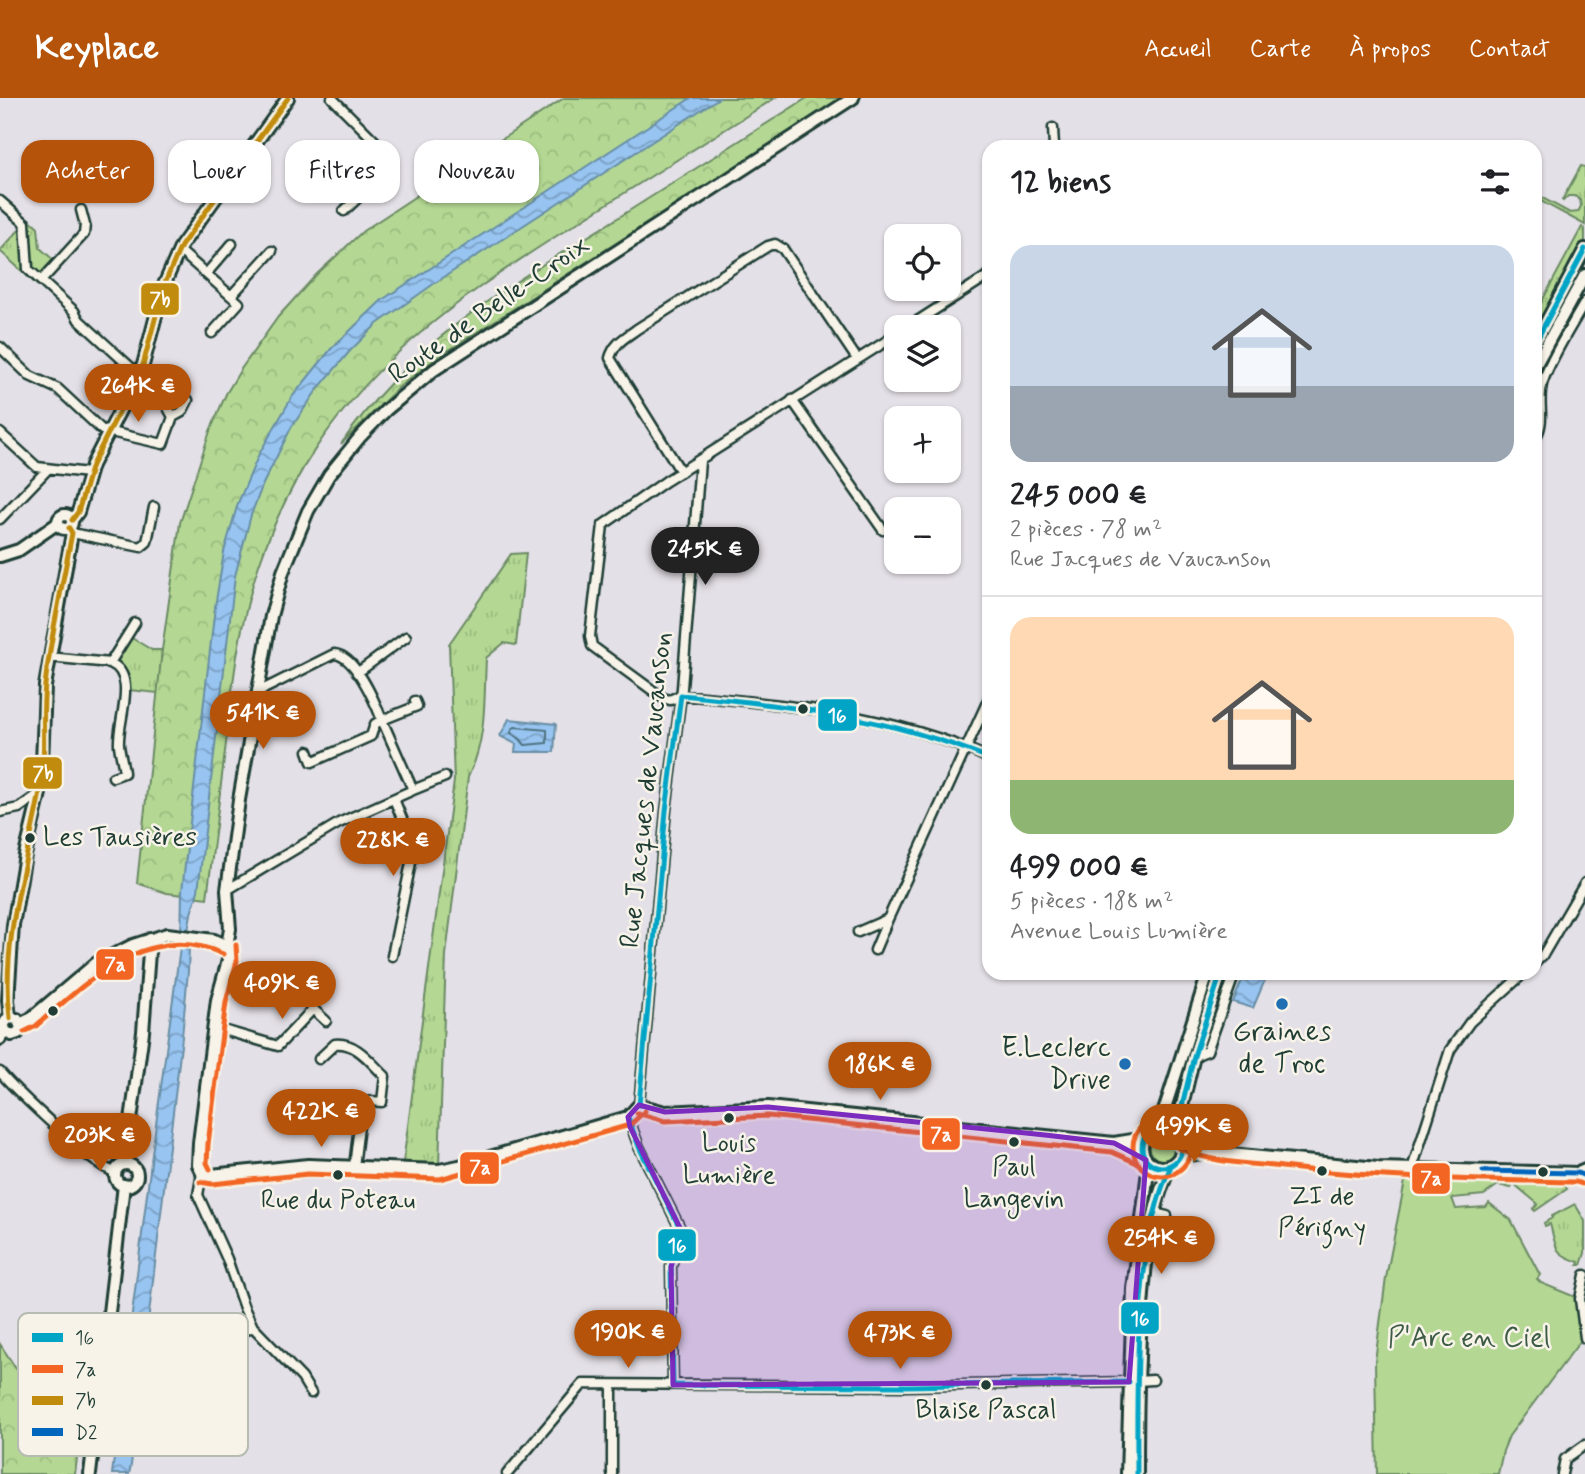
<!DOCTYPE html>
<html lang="fr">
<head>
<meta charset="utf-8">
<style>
	:root { --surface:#fff; --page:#f6f6f6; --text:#202124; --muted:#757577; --line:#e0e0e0; --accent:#b45309 }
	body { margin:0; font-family:Mynerve,sans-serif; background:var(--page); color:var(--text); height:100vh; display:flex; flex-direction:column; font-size:26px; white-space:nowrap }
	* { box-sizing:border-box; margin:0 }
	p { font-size:23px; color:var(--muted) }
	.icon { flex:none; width:38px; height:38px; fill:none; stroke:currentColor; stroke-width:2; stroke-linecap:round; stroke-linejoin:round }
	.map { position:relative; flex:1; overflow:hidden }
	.details { position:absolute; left:982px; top:42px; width:560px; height:840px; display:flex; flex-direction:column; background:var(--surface); border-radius:21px; box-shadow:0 2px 5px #0004 }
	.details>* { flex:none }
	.top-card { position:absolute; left:21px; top:42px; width:665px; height:63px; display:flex; gap:14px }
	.tools { position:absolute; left:884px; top:126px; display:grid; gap:14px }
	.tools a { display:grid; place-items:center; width:77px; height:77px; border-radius:14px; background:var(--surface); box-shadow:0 2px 5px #0004; font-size:35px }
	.price { position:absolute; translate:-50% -60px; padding:0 16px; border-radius:24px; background:var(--accent); color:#fff; font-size:23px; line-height:46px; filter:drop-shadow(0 2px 4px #0008) }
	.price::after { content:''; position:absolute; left:50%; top:42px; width:21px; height:16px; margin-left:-10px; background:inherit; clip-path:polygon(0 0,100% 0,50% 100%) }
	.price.current { background:#222; color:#fff }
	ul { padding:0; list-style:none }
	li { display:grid; align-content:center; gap:14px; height:371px; padding:0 28px }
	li+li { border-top:2px solid var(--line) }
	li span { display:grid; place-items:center; height:217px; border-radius:21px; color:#555 }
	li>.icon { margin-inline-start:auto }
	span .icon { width:126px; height:126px; fill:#fffc; stroke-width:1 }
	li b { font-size:30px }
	h2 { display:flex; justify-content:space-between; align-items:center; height:84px; padding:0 28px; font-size:30px }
	.chip { padding:0 24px; border-radius:21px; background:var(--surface); box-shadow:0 2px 5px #0004; font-size:24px; line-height:63px }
	.chip.current { background:var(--accent); color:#fff }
	header { display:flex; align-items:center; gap:42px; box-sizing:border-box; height:98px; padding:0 35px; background:var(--accent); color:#fff }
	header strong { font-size:33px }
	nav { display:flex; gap:38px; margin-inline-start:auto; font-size:24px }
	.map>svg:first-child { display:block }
	.grass { fill:url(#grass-tufts); stroke:#6a8a64; stroke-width:2 }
	.forest { fill:url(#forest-crowns); stroke:#6a8a64; stroke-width:2 }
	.park { fill:#b4d893; stroke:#6a8a64; stroke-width:2 }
	.water { fill:url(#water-waves); stroke:#678ea5; stroke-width:2 }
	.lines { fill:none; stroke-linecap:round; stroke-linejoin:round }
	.shore { stroke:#4f7380; stroke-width:2 }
	.street-casing { stroke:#1f3d34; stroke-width:13 }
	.secondary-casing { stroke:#1f3d34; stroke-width:16 }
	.street { stroke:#f7f3e8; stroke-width:8 }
	.secondary { stroke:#f7f3e8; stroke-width:10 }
	.bus-1-casing { stroke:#f7f3e8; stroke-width:10 }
	.bus-2-casing { stroke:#f7f3e8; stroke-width:10 }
	.bus-3-casing { stroke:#f7f3e8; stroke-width:10 }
	.bus-4-casing { stroke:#f7f3e8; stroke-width:10 }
	.bus-1 { stroke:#02a4c6; stroke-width:5 }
	.bus-2 { stroke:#f26522; stroke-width:5 }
	.bus-3 { stroke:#c18c0d; stroke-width:5 }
	.bus-4 { stroke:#0065bd; stroke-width:5 }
	.marked { fill:#7b2cbf; fill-opacity:0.2; stroke:#7b2cbf; stroke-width:5; stroke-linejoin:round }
	.bus-dot { fill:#1f3d34; stroke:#f7f3e8; stroke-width:2.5 }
	.poi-dot { fill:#1f6fb2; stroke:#f7f3e8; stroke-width:2.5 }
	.labels { text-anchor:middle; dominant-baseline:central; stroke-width:5; stroke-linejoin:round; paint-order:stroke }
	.bus-label { font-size:26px; fill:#1f3d34; stroke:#f7f3e8 }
	.street-label { font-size:28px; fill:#1f3d34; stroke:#f7f3e8 }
	.poi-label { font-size:28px; fill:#1f3d34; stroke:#f7f3e8 }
	.park-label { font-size:28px; fill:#3d5c47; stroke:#f7f3e8 }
	.key { fill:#f7f3e8; stroke:#b6bcb2; stroke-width:2 }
	.key-label { font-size:19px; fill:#1f3d34 }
	.line-badge { stroke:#f7f3e8; stroke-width:2.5 }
	.badge-label { font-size:19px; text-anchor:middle; font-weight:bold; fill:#fff }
</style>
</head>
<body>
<header>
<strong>Keyplace</strong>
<nav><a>Accueil</a><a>Carte</a><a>À propos</a><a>Contact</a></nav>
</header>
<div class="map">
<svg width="1585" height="1376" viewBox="0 0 1585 1376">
	<defs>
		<pattern id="grass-tufts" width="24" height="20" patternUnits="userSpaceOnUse" patternTransform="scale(1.75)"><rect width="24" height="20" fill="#b4d893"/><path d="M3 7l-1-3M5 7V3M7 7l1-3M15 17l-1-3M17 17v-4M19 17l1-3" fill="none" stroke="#9aba7f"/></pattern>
		<pattern id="forest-crowns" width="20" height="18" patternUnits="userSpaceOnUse" patternTransform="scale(1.75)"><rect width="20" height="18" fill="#b4d893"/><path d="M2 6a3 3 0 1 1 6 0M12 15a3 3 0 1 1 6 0" fill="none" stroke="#9aba7f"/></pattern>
		<pattern id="water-waves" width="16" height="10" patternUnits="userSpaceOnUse" patternTransform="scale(1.75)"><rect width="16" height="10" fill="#97c4f1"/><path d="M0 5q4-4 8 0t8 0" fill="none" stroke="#7ba0c4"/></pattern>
	</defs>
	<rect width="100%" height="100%" fill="#e4e0e7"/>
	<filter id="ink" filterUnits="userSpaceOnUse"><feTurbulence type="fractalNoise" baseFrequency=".0143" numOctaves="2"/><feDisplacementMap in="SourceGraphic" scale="14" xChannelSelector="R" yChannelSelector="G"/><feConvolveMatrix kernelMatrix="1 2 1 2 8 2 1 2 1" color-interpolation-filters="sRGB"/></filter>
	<g filter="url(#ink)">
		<path class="grass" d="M1581 68 1585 69V127L1535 100V96L1570 115 1578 114 1581 108 1580 102 1575 98H1568L1563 103 1562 102Z
			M29 121 38 129 40 150 57 165 37 187 0 153Z
			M1582 129 1585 131V144L1535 236V216Z
			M526 455 516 547 504 545 486 560C484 600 487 642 468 679L446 857 439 1067 403 1065 454 683 449 546 511 456Z
			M130 539 152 552H162L158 595 129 592C131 578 128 571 115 563Z
			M1150 1050a12 12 0 1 1 24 0a12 12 0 1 1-24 0Z
			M1515 1082H1561L1567 1091 1535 1113 1533 1111 1538 1106 1513 1085Z
			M1575 1106 1585 1123V1155L1581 1167H1578L1579 1164C1553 1155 1557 1151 1550 1126L1545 1128 1544 1125 1552 1120V1118Z"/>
		<path class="forest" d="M564 0H775C713 39 650 79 588 118 440 211 318 293 259 467 240 522 233 580 227 637 220 692 214 746 207 800L167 795 137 785 162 552 180 425 210 333 226 296 241 271 278 219 316 177 363 133Z
			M807 0H843L435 261 399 289 341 346C409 247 504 190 605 128 672 85 740 43 807 0Z
			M0 1246 17 1272 83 1314 75 1376H0Z"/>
		<path class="park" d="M1406 1078 1514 1083 1511 1090 1498 1087 1484 1097 1452 1100 1456 1111 1486 1109 1489 1105 1511 1122 1540 1177 1537 1181 1541 1185 1580 1201 1584 1238 1509 1338 1503 1353 1498 1376H1377L1375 1263 1386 1180Z"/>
		<path class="water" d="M691 0H719L435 185 377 226 350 253 317 292 291 330 263 386 251 417 235 478 198 793 191 816 186 843 189 849 188 873 182 939 131 1367 129 1376H112L153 1048 181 842 182 793 215 509 224 454 238 405 259 356 292 299 331 251 382 202Z
			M509 621 556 626 554 654H515L516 646 500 638Z
			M1245 875H1268L1253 910 1233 904Z"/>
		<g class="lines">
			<path class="shore" d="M515 629 547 632V645L525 647 520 641 511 635 512 631Z"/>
			<g class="street-casing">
				<path id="street" d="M332 0 385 53 380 79 344 113
					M1053 30 1054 49
					M0 103 25 125 28 171 74 213 79 222 138 276
					M179 152 239 205 212 235
					M206 176 232 146
					M41 183 84 136 85 127 81 112
					M231 198 272 153
					M908 229 989 177
					M0 249 30 278 58 291 102 332 163 346 173 319 182 314 188 302 177 298 171 300 167 308 173 319
					M792 302 883 432
					M0 335 37 369 88 375
					M1535 341C1547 321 1536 305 1543 283 1553 256 1571 229 1585 204
					M681 374 610 260C614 245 625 240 637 231L768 148 775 146 783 151 857 261
					M0 421 48 371
					M72 435 141 449 147 444 154 409
					M49 559 110 565C139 577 117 623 119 647 120 656 123 665 124 675L113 679
					M110 565 135 525
					M357 575 406 539
					M258 594 334 556C355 557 375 604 382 622L375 626 371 638 312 664 308 653
					M681 597 670 602 663 600 592 548 590 538 603 427 666 383 896 237
					M681 597C785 606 892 616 989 660
					M413 692 445 679
					M0 714 19 710 39 696
					M227 792 339 725 413 692 382 622 417 608 415 603
					M858 834 888 821 989 600
					M875 852 888 821
					M392 858 414 750 394 701
					M1535 865 1543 857 1585 785
					M303 901 313 911
					M213 929 278 948 313 911 326 923
					M1194 958 1207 953 1235 875
					M319 961 335 946C357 944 370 964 385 978L382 1004 370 1003 361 1011 354 1069
					M0 974C19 996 38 1012 59 1032 80 1049 90 1064 116 1075
					M639 1007 666 713 682 590 700 363
					M628 1019 639 1049 681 1132 671 1169 673 1287
					M1412 1071 1450 952 1470 924 1524 875
					M202 1075 198 1097 227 1161 244 1210 253 1229 302 1280 311 1295
					M1154 1115 1167 1118
					M1585 1177 1580 1201 1585 1240
					M1137 1283 1153 1282
					M612 1287V1376
					M211 1305 218 1306 224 1317 220 1325 213 1321
					M179 1345 209 1328 213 1321 209 1291 212 1262 216 1257 230 1250 238 1236 253 1229
					M507 1376 583 1286 907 1288 1129 1284
					M1562 1376 1565 1361 1585 1347"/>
			</g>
			<g class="secondary-casing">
				<path id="secondary" d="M853 0 434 272 386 312 360 339 329 377 308 413 283 474 271 518 239 702 227 792 230 831 227 848 228 862 217 902 199 1045 198 1067 202 1075 211 1077 308 1067 439 1072 459 1068 628 1019 639 1007 665 1014 768 1009 1114 1045 1144 1040
					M1535 245 1585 151
					M1535 268 1585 177
					M58 424a7 7 0 1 1 14 0a7 7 0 1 1-14 0Z
					M72 422 78 414 92 367 143 267 164 187 181 148 288 0
					M0 458 19 452 58 425
					M10 920 8 902 13 827 25 757 41 691 45 588 72 435 69 430
					M20 926 30 921 95 866 133 847 167 836 214 842 227 848
					M0 941 4 926 8 920 17 921 21 929 18 935 12 937 6 934 4 929
					M1142 1049a20 20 0 1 1 40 0a20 20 0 1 1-40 0Z
					M1159 1029 1208 875
					M1178 1036V1025L1194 958 1221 875
					M1114 1045 1143 1058
					M1181 1058 1210 1054 1378 1070 1578 1075 1585 1072
					M125 1066 143 934 150 841
					M115 1077a11 11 0 1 1 22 0a11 11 0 1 1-22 0Z
					M90 1376 124 1087
					M1127 1376 1133 1191 1149 1065
					M1137 1376C1137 1306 1138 1236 1146 1166 1151 1132 1155 1098 1171 1068"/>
			</g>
			<use href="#street" class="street"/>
			<use href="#secondary" class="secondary"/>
			<g class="bus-1-casing">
				<path id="bus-1" d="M1535 245 1585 151
					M681 597C788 607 888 619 989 660
					M639 1007 666 713 681 597
					M628 1019 639 1049 681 1132 671 1169 673 1287
					M1142 1049a20 20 0 1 1 40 0a20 20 0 1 1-40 0Z
					M1178 1036V1025L1194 958 1221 875
					M673 1287 907 1288 1129 1284
					M1137 1376C1137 1287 1133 1148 1171 1068"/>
			</g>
			<g class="bus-2-casing">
				<path id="bus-2" d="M24 934 36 928C88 883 149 822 223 856
					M637 1015 665 1023 768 1018 1112 1054 1139 1066
					M1133 1049a29 29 0 1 1 58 0a29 29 0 1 1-58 0Z
					M1178 1050C1211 1065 1246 1065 1282 1069 1380 1081 1478 1082 1576 1084L1582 1086
					M210 1071 207 1065 208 1046 226 904 237 863 236 847
					M200 1084 212 1086 308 1076 440 1081 630 1027 645 1013"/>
			</g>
			<g class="bus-3-casing">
				<path id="bus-3" d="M72 422 78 414 92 367 143 267 164 187 181 148 288 0
					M10 920C1 843 26 768 40 694 47 659 41 622 45 587 51 536 63 485 72 435L69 430"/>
			</g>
			<g class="bus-4-casing">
				<path id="bus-4" d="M1483 1073 1578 1075 1585 1078"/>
			</g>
			<use href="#bus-1" class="bus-1"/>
			<use href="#bus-2" class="bus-2"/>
			<use href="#bus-3" class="bus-3"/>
			<use href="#bus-4" class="bus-4"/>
		</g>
	</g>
	<path class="marked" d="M639 1007 665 1014 768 1009 1045 1037 1114 1045 1146 1062 1129 1284 673 1287 671 1169 681 1132 630 1029 628 1019Z"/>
	<g class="bus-dot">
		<circle cx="803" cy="611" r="6"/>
		<circle cx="30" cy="740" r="6"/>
		<circle cx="53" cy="913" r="6"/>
		<circle cx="729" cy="1020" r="6"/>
		<circle cx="1014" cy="1044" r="6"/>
		<circle cx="1322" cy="1073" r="6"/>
		<circle cx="1543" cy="1074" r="6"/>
		<circle cx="338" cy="1077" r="6"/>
		<circle cx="986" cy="1287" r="6"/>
	</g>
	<g class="poi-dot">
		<circle cx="1282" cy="906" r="7"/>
		<circle cx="1125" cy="966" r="7"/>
	</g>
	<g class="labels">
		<g class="bus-label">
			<text x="43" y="740" text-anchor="start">Les Tausières</text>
			<text x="729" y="1046">Louis<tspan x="729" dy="32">Lumière</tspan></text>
			<text x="1014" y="1070">Paul<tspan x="1014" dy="32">Langevin</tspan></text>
			<text x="1322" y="1099">ZI de<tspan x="1322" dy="32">Périgny</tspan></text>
			<text x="338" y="1103">Rue du Poteau</text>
			<text x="986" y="1313">Blaise Pascal</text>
		</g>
		<g class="street-label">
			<text transform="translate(489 212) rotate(-35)">Route de Belle-Croix</text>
			<text transform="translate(647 692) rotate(-84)">Rue Jacques de Vaucanson</text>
		</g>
		<g class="poi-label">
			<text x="1282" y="934">Graines<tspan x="1282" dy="32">de Troc</tspan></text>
			<text x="1111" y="950" text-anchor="end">E.Leclerc<tspan x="1111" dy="32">Drive</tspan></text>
		</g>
		<g class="park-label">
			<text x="1469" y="1240">P'Arc en Ciel</text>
		</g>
	</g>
	<rect x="18" y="1215" width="230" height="143" rx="10" class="key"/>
	<rect x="32" y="1235" width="31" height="9" fill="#02a4c6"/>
	<rect x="32" y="1267" width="31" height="8" fill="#f26522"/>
	<rect x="32" y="1298" width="31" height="9" fill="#c18c0d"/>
	<rect x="32" y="1330" width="31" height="8" fill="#0065bd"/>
	<g class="key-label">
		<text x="75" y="1246">16</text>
		<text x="75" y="1278">7a</text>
		<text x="75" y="1309">7b</text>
		<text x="75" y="1341">D2</text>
	</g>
	<g class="line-badge">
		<rect x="140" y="184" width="40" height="34" rx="7" fill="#c18c0d"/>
		<rect x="817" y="600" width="41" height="34" rx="7" fill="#02a4c6"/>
		<rect x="22" y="658" width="41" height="34" rx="7" fill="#c18c0d"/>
		<rect x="95" y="850" width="40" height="33" rx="7" fill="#f26522"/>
		<rect x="921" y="1019" width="40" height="34" rx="7" fill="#f26522"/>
		<rect x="459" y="1053" width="41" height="34" rx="7" fill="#f26522"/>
		<rect x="1411" y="1064" width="40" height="33" rx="7" fill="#f26522"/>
		<rect x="657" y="1130" width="40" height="34" rx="7" fill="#02a4c6"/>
		<rect x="1120" y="1203" width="40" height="34" rx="7" fill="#02a4c6"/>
	</g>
	<g class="badge-label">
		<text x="160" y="208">7b</text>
		<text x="837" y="624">16</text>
		<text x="43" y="682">7b</text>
		<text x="115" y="873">7a</text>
		<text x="941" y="1043">7a</text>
		<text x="480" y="1076">7a</text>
		<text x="1431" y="1087">7a</text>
		<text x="677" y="1154">16</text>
		<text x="1140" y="1227">16</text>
	</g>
</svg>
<div class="tools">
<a><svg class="icon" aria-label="locate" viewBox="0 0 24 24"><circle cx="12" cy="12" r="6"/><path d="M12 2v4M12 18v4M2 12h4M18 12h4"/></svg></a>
<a><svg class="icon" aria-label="layers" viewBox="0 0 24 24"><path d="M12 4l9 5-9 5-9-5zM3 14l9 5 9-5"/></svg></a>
<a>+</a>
<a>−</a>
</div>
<b class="price" style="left:138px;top:326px">264K €</b>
<b class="price current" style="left:705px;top:489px">245K €</b>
<b class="price" style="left:263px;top:653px">541K €</b>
<b class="price" style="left:393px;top:780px">228K €</b>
<b class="price" style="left:282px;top:923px">409K €</b>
<b class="price" style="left:880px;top:1004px">186K €</b>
<b class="price" style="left:321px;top:1051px">422K €</b>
<b class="price" style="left:1194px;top:1066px">499K €</b>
<b class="price" style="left:100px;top:1075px">203K €</b>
<b class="price" style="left:1161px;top:1178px">254K €</b>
<b class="price" style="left:628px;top:1272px">190K €</b>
<b class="price" style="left:900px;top:1273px">473K €</b>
<div class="top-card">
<a class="chip current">Acheter</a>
<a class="chip">Louer</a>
<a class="chip">Filtres</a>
<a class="chip">Nouveau</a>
</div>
<section class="details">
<h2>12 biens<svg class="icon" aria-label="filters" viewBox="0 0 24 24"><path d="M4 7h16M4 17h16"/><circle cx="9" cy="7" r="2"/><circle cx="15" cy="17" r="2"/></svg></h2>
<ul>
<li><span style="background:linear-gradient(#c9d6e8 65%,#9aa5b1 0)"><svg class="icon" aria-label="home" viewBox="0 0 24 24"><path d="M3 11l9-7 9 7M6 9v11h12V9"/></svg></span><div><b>245 000 €</b><p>2 pièces · 78 m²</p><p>Rue Jacques de Vaucanson</p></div></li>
<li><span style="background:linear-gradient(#ffd9b3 75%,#8fb573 0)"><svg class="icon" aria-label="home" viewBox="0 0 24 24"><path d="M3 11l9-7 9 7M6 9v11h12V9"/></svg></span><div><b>499 000 €</b><p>5 pièces · 188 m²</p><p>Avenue Louis Lumière</p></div></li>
</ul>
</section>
</div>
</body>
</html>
